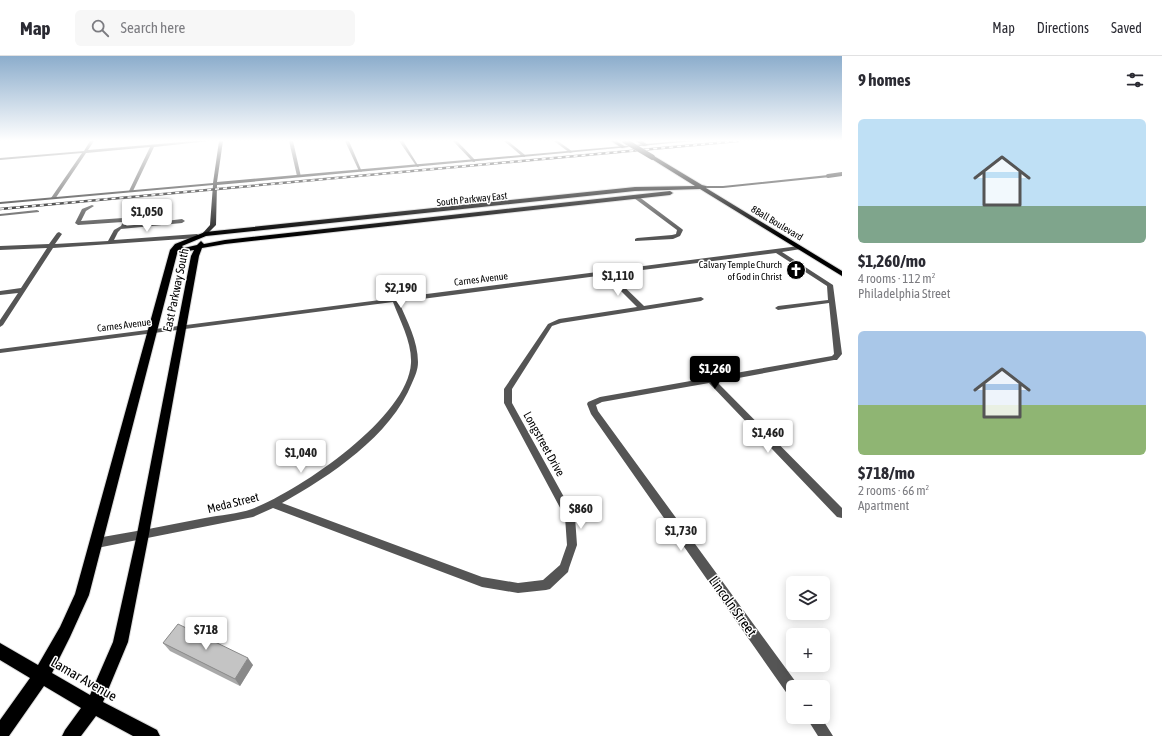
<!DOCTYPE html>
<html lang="en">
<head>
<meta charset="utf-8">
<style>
	:root { --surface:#fff; --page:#f7f7f7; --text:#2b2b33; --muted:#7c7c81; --line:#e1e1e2; --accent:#000 }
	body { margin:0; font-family:"Asap Condensed",sans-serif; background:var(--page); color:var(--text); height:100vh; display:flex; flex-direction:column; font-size:15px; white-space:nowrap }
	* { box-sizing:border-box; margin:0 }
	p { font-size:13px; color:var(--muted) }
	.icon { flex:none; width:22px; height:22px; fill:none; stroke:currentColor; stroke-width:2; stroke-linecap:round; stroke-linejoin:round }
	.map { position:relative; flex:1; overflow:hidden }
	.drawer { display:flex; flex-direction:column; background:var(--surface); width:320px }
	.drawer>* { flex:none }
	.fabs { position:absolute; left:786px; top:520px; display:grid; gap:8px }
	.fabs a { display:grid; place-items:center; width:44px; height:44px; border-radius:6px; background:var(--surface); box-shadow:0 2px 10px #0003; font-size:20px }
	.price { position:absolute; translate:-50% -34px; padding:0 9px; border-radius:4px; background:#fff; color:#222; font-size:13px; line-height:26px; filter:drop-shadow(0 1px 2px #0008) }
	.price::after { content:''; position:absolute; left:50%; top:24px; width:12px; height:9px; margin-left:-6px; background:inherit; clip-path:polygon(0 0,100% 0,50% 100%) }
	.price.on { background:var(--accent); color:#fff }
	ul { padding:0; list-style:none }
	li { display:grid; align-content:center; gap:8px; height:212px; padding:0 16px }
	li span { display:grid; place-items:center; height:124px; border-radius:6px; color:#555 }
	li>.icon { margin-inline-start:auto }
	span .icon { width:72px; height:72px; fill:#fffc; stroke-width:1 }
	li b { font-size:17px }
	h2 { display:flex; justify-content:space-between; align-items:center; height:48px; padding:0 16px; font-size:17px }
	header { display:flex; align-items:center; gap:24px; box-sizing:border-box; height:56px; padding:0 20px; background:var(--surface); border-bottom:1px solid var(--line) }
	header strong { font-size:19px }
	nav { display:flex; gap:22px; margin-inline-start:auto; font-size:14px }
	.search { width:280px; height:36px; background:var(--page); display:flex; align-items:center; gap:10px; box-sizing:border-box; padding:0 14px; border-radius:6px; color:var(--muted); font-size:15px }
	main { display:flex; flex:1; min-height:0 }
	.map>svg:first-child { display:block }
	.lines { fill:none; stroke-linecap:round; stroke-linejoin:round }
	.primary-casing { stroke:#dbdbdb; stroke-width:2 }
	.street { fill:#555; fill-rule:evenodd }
	.secondary { fill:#222; fill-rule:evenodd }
	.primary { fill:#000; fill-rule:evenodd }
	.rail-casing { stroke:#000; stroke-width:2.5 }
	.rail { stroke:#fff; stroke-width:1.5; stroke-dasharray:4; stroke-linecap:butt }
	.primary-bridge-casing { stroke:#dbdbdb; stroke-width:6; stroke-linecap:butt }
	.secondary-bridge { stroke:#222; stroke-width:4 }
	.primary-bridge { stroke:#000; stroke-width:5.5 }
	.wall { fill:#a9a9a9 }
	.shaded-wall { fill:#898989 }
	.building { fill:#c4c4c4; stroke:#898989 }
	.labels { text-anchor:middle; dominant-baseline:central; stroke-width:3; stroke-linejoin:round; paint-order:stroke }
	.far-street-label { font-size:10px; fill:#000; stroke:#fff }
	.far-poi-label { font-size:10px; fill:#000; stroke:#fff; text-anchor:end }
	.street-label { font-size:12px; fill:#000; stroke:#fff }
	.near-street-label { font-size:14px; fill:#000; stroke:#fff }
</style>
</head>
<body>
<header>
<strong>Map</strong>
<div class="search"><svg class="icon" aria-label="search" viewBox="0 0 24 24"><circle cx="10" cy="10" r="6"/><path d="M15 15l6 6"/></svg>Search here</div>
<nav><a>Map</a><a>Directions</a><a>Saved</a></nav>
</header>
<main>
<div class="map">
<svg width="842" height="680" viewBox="0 0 842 680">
	<rect width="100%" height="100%" fill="#fff"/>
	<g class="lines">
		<g class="primary-casing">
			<path id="primary" d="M611 85H616L626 91 622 92Z
				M636 85H642L648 89 644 90Z
				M650 100H654L702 129 706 130V132L842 215V220L700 133 635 135 206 180 182 190 184 192 197 189 201 185 204 188 225 184 670 135 673 137 670 139 225 188 202 192 199 200 149 478 128 586 103 646 157 674 160 680H133L96 660 81 680H62L65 674 81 652 44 630 9 680H0V664L30 622 0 604V587L38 609 60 571 75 538 170 194 175 188 205 176 635 131 695 130 650 102ZM178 194 182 196 194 194 191 200 137 478 113 586 90 639 52 617 70 581 89 539Z"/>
		</g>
		<path class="street" d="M90 85H94L88 94 194 85H209L154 91 133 135 131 136 129 135 150 91 86 97 55 143H53L51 142 82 97 0 104V102L84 95Z
			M289 85H293L301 121 297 120Z
			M345 85H349L362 116 359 115Z
			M399 85H403L419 111H417Z
			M453 85H457L475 104V106H473Z
			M504 85H508L525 99V101H523Z
			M554 85H558L573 96 570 97Z
			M634 140H638L682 173 683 174 680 180 673 183 635 185V183L637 182 672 179 676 178 677 174 634 142Z
			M92 149 94 150 86 155 81 165 123 162 129 166 126 170 182 163 185 165 182 167 121 173 118 176 114 184 197 178 200 180 197 182 53 192 3 269 0 271V264L18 237 0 239V235L21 232 47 192 0 194V190L49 188 57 177 59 176 62 178 55 188 108 185 114 174 121 170 123 166 78 169 75 167 82 153Z
			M37 154 39 155V156L0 160V158Z
			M799 190 801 191V193L782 196 833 229 842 298 837 304H834L717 326 842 452V462L837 461 709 327 602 346 596 349 598 355 798 629V631H793V640L788 639 591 358 587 348 588 346 600 341 832 300 834 298 829 247 778 254 775 252 778 250 828 244 827 230 776 197 611 218 644 250 701 241 704 243 701 245 561 267 552 270 512 333V347L575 461 577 489 569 512 568 516 550 533 546 534 518 537 482 531 273 452 253 461 97 492 93 490 92 487 93 484 97 482C133 476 169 469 205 462 220 459 238 458 252 453 299 435 408 362 411 307 412 286 400 265 393 246L0 297V293ZM605 219 637 251 559 263 548 268 504 333V347L565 461 567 489 560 509 543 524 518 527 482 521 282 447C330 420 391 380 412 327 415 320 418 314 418 306 418 285 407 265 399 246Z
			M806 661H821L833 680H818Z"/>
		<path class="secondary" d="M219 85H223L217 126 679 85H694L217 129 216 169 205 180 202 178 210 169 213 129 0 148V146L213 127Z
			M828 119H830V121L723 132H704L702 131 704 130H723Z"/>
		<use href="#primary" class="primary"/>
		<g class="rail-casing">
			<path id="rail" d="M0 153 738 85"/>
		</g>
		<use href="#rail" class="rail"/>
		<g class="primary-bridge-casing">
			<path id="primary-bridge" d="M625 85 652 101"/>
		</g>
		<path class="secondary-bridge" d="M828 120 842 118"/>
		<use href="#primary-bridge" class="primary-bridge"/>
	</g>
	<path class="wall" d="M163 587 253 609 240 630 170 595Z"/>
	<path class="shaded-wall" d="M248 602 253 609 240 630 235 623Z"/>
	<path class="building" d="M178 568 248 602 235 623 163 587Z"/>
	<linearGradient id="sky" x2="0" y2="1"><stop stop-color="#8cadcc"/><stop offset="0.47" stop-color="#fff"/><stop offset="1" stop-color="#fff" stop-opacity="0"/></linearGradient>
	<rect width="842" height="180" fill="url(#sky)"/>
	<defs>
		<g id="church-disc" transform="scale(1)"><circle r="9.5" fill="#000" stroke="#fff"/><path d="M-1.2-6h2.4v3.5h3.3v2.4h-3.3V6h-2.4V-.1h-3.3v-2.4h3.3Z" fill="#fff"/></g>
	</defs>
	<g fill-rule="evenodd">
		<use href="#church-disc" x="796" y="214"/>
	</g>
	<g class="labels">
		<g class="far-street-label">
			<text transform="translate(472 143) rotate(-6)">South Parkway East</text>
			<text transform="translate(777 167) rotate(31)">8Ball Boulevard</text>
			<text transform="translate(481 223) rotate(-7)">Carnes Avenue</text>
			<text transform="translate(124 269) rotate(-7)">Carnes Avenue</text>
		</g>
		<g class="far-poi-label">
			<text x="782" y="208">Calvary Temple Church<tspan x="782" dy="12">of God in Christ</tspan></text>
		</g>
		<g class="street-label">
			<text transform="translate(176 234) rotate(-78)">East Parkway South</text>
			<text transform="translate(544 388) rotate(61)">Longstreet Drive</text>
			<text transform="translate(233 447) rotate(-14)">Meda Street</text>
		</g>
		<g class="near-street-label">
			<text transform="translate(733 550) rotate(54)">Lincoln Street</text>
			<text transform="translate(84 623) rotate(30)">Lamar Avenue</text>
		</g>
	</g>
</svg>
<div class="fabs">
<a><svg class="icon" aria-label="layers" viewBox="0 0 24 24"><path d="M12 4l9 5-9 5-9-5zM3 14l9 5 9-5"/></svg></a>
<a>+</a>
<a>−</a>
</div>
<b class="price" style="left:147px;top:177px">$1,050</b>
<b class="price" style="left:618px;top:241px">$1,110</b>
<b class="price" style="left:401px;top:253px">$2,190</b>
<b class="price on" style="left:715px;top:334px">$1,260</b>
<b class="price" style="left:768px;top:398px">$1,460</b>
<b class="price" style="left:301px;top:418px">$1,040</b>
<b class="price" style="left:581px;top:474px">$860</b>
<b class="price" style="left:681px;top:496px">$1,730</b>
<b class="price" style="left:206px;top:595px">$718</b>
</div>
<section class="drawer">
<h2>9 homes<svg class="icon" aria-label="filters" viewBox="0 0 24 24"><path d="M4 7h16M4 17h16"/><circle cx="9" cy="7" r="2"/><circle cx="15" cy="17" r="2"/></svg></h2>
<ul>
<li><span style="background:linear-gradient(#bfe0f5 70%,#7fa58c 0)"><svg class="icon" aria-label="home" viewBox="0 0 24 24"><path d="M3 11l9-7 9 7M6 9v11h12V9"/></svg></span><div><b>$1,260/mo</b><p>4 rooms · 112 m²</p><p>Philadelphia Street</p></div></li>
<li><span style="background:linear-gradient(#a9c7e8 60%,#8fb573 0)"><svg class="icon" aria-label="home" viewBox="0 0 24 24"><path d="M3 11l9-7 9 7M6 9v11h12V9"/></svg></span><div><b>$718/mo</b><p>2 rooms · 66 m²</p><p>Apartment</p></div></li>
</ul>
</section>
</main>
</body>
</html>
